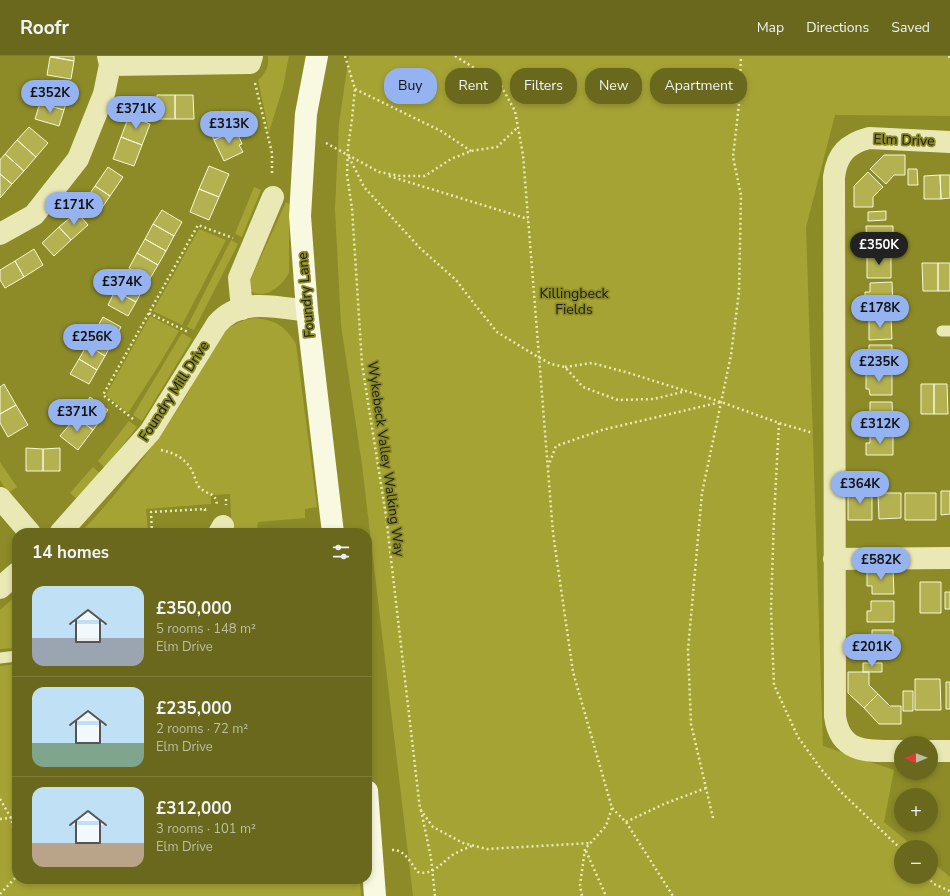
<!DOCTYPE html>
<html lang="en">
<head>
<meta charset="utf-8">
<style>
	:root { --surface:#69681d; --page:#71702a; --text:#f1f3f6; --muted:#bdbea4; --line:#7c7b3b; --accent:#95b2f1 }
	body { margin:0; font-family:"Nunito Sans",sans-serif; background:var(--page); color:var(--text); height:100vh; display:flex; flex-direction:column; font-size:15px; white-space:nowrap }
	* { box-sizing:border-box; margin:0 }
	p { font-size:13px; color:var(--muted) }
	.icon { flex:none; width:22px; height:22px; fill:none; stroke:currentColor; stroke-width:2; stroke-linecap:round; stroke-linejoin:round }
	.map { position:relative; flex:1; overflow:hidden }
	.panel { position:absolute; left:12px; top:472px; width:360px; height:356px; display:flex; flex-direction:column; background:var(--surface); border-radius:16px; box-shadow:0 2px 6px #0003 }
	.panel>* { flex:none }
	.guide { position:absolute; left:384px; top:12px; width:380px; height:36px; display:flex; gap:8px }
	.needle { width:26px; rotate:269deg }
	.buttons { position:absolute; left:894px; top:680px; display:grid; gap:8px }
	.buttons a { display:grid; place-items:center; width:44px; height:44px; border-radius:50%; background:var(--surface); box-shadow:0 2px 6px #0003; font-size:20px }
	.price { position:absolute; translate:-50% -34px; padding:0 9px; border-radius:14px; background:var(--accent); color:#111; font-size:13px; line-height:26px; filter:drop-shadow(0 1px 2px #0008) }
	.price::after { content:''; position:absolute; left:50%; top:24px; width:12px; height:9px; margin-left:-6px; background:inherit; clip-path:polygon(0 0,100% 0,50% 100%) }
	.price.on { background:#222; color:#fff }
	ul { padding:0; list-style:none }
	li { display:flex; align-items:center; gap:12px; height:100px; padding:0 20px }
	li+li { border-top:1px solid var(--line) }
	li span { display:grid; place-items:center; flex:none; width:112px; height:80px; border-radius:12px; color:#555 }
	li>.icon { margin-inline-start:auto }
	span .icon { width:48px; height:48px; fill:#fffc; stroke-width:1 }
	li b { font-size:17px }
	h2 { display:flex; justify-content:space-between; align-items:center; height:48px; padding:0 20px; font-size:17px }
	.tag { padding:0 14px; border-radius:16px; background:var(--surface); box-shadow:0 2px 6px #0003; font-size:14px; line-height:36px }
	.tag.on { background:var(--accent); color:#111 }
	header { display:flex; align-items:center; gap:24px; box-sizing:border-box; height:56px; padding:0 20px; background:var(--surface); border-bottom:1px solid var(--line) }
	header strong { font-size:19px }
	nav { display:flex; gap:22px; margin-inline-start:auto; font-size:14px }
	.map>svg:first-child { display:block }
	.green { fill:#a6a335 }
	.building { fill:#b3b150; stroke:#f8f7db }
	.lines { fill:none; stroke-linecap:round; stroke-linejoin:round }
	.path { stroke:#eae9b6; stroke-width:2.5; stroke-dasharray:2 3; stroke-linecap:butt }
	.lane { stroke:#eae9b6; stroke-width:11 }
	.street { stroke:#eae9b6; stroke-width:22 }
	.secondary { stroke:#f9f8e1; stroke-width:22 }
	.labels { text-anchor:middle; dominant-baseline:central; stroke-width:3.5; stroke-linejoin:round; paint-order:stroke }
	.street-label { font-size:14px; fill:#1d1d1d; stroke:#8c8b27 }
	.park-label { font-size:14px; fill:#1d1c1b; stroke:#8c8b27 }
</style>
</head>
<body>
<header>
<strong>Roofr</strong>
<nav><a>Map</a><a>Directions</a><a>Saved</a></nav>
</header>
<div class="map">
<svg width="950" height="840" viewBox="0 0 950 840">
	<rect width="100%" height="100%" fill="#8c8b27"/>
	<path class="green" d="M268 0H289L283 31 269 76 258 24C266 17 269 11 268 0Z
		M349 0H950V60L835 59 806 171 823 690 894 714 884 766 914 791H901V821H931V805L950 821V840H413L362 409 341 269 335 153 339 67Z
		M254 131 261 134 242 181 235 178Z
		M286 146 289 148V216C284 229 264 245 251 235L249 227Z
		M199 173 226 184 182 269 153 255Z
		M231 184 238 188 194 274 187 271Z
		M150 260 179 275 157 312 128 357 106 339Z
		M254 262C276 264 285 270 296 288L317 451 305 453V462L258 466 257 474 232 476 230 438 211 439V448L146 453 148 477H80C120 436 154 390 185 342 197 322 206 299 220 281 229 269 240 265 254 262Z
		M182 277 192 283 142 365 133 359Z
		M129 365 137 371 105 412 98 405Z
		M0 406 17 431 8 437 0 424Z
		M93 411 101 418 78 444 70 437Z
		M17 539V592L0 593V554Z
		M17 608V823H360L361 840H0V610Z"/>
	<path class="building" d="M50 0H74V5Z
		M50 1 74 5 71 23 47 19Z
		M45 30 69 37 64 54 40 47Z
		M157 39H175V63H157Z
		M175 39H193L194 63H175Z
		M40 47 64 54 59 70 35 63Z
		M223 55 227 62 230 60 236 74 214 84 205 64Z
		M129 60 150 68 142 89 121 81Z
		M29 71 48 87 36 101 17 84Z
		M236 74 242 88 239 89 243 96 224 105 214 84Z
		M121 81 142 89 134 110 113 103Z
		M17 84 36 101 24 115 5 98Z
		M5 98 24 115 12 128 0 118V104Z
		M884 99H905V119H894L886 128 870 113Z
		M209 110 229 118 219 141 199 133Z
		M108 111 123 121 110 140 95 130Z
		M908 113H917L918 129H908Z
		M868 116 883 131 873 141V151H854V130Z
		M0 118 12 128 0 142Z
		M940 119 941 143H924V120Z
		M940 119H950V142L941 143Z
		M95 130 110 140 97 159 82 149Z
		M199 133 219 141 209 164 190 156Z
		M162 154 182 166 174 180 153 168Z
		M886 155V164L868 165V156Z
		M77 156 88 169 71 184 59 171Z
		M153 168 174 180 166 195 145 183Z
		M866 170H893V195L872 196V186H867Z
		M59 171 71 184 54 200 42 187Z
		M145 183 166 195 158 209 137 197Z
		M34 193 43 209 24 221 15 205Z
		M137 197 158 209 149 224 129 212Z
		M891 198V222H867V199Z
		M15 205 24 221 5 232 0 224V214Z
		M922 207H938V235H923Z
		M938 207H950V235H938Z
		M124 221 143 233 136 246 115 235Z
		M892 226 893 251 865 252V236H870V227Z
		M115 235 136 246 128 260 108 249Z
		M103 261 121 271 113 286 95 275Z
		M891 262 892 283 869 284V263Z
		M95 275 113 286 105 300 87 289Z
		M87 289 105 300 97 314 79 303Z
		M869 289H892V310H866V295H869Z
		M79 303 97 314 89 328 70 318Z
		M866 316H892V339H870L869 333H866Z
		M4 328 16 349 0 358V331Z
		M921 328H934V358H921Z
		M934 328H947L948 358H934Z
		M90 341 108 354 93 374 76 361Z
		M870 346H892L893 372H866V356H870Z
		M16 349 28 369 8 381 0 367V358Z
		M76 361 93 374 78 394 60 380Z
		M870 378H893V399H866V387H870Z
		M26 392 43 393V415H26Z
		M60 392V415H43V393Z
		M872 433V464H848V434Z
		M941 435H950V458L941 459Z
		M878 437H901V462L879 463Z
		M905 437H936V464H905Z
		M867 512H893L894 538H872V530H867Z
		M920 526H941V557H920Z
		M945 536H950V553H945Z
		M871 545H894V566H867V555H871Z
		M872 574H893V599H867L866 583H872Z
		M863 607H882V616H863Z
		M848 616H869V629L878 638 864 652 848 637Z
		M915 623H940L941 654H915Z
		M946 626H950V653H946Z
		M903 635H913V655H903Z
		M878 638 890 650H901V668H879L864 652Z"/>
	<g class="lines">
		<path class="path" d="M345 0 355 33 352 63 348 91 347 119 352 152 362 308 386 460 420 753 433 771 463 787 487 793 591 787
			M455 0 500 28 515 55 523 99 553 477 573 616 612 752 606 770 585 793 580 829 582 840
			M949 0 950 3
			M255 27 272 97V120
			M355 33 441 75 471 95
			M326 87 379 116 401 120H425L451 103 471 95 497 91 518 71
			M349 101 364 131 420 192 456 224 476 250 497 276 538 301 551 308 565 311 583 331 618 344 654 343 686 335 721 346 779 367 813 377
			M389 120 528 163
			M149 257 188 276
			M565 311 592 307 629 317 686 335
			M133 363 103 339 198 169 233 182
			M779 367 774 461 771 553 774 629 798 681 821 713 842 737 901 793
			M161 394C175 397 187 403 193 417 195 421 196 427 199 431 208 440 216 435 217 450
			M548 411 556 390 602 374 721 346
			M226 443V449
			M152 477 151 456 205 453V458
			M0 743 11 762 15 779 17 782
			M612 752 626 766 673 840
			M421 754 431 802 435 840
			M713 762 691 668 688 594 702 437 731 299 739 236 741 139 733 101 739 48 741 0
			M0 763 17 761
			M626 766 664 748 706 732
			M392 794C405 793 411 808 418 816 433 820 442 806 454 798 460 795 466 792 472 790
			M586 795 606 840
			M927 821 934 828 950 835
			M0 838 17 820"/>
		<path class="lane" d="M942 275H950
			M0 602 17 600"/>
		<path class="street" d="M110 9 250 7 252 0
			M0 178 34 159 78 103 104 38 110 9 108 0
			M242 253 239 222 273 141
			M0 442 30 477
			M60 477 150 376 217 268C240 241 276 251 307 255
			M219 477 223 470
			M834 503 950 502
			M0 532 17 517
			M901 695C870 695 840 699 835 660L834 121C837 98 847 88 869 82L950 86
			M931 695H950"/>
		<path class="secondary" d="M317 0 306 58 300 160 307 255 333 477
			M367 735 375 840"/>
	</g>
	<g class="labels">
		<g class="street-label">
			<text transform="translate(904 84) rotate(2)">Elm Drive</text>
			<text transform="translate(306 239) rotate(-95)">Foundry Lane</text>
			<text transform="translate(174 335) rotate(-57)">Foundry Mill Drive</text>
			<text transform="translate(386 403) rotate(82)">Wykebeck Valley Walking Way</text>
		</g>
		<g class="park-label">
			<text x="574" y="237">Killingbeck<tspan x="574" dy="16">Fields</tspan></text>
		</g>
	</g>
</svg>
<div class="buttons">
<a><svg class="needle" viewBox="-14 -14 28 28"><path d="M0-13l5 13h-10z" fill="#e53935"/><path d="M0 13l5-13h-10z" fill="#bdbea4"/></svg></a>
<a>+</a>
<a>−</a>
</div>
<b class="price" style="left:50px;top:58px">£352K</b>
<b class="price" style="left:136px;top:74px">£371K</b>
<b class="price" style="left:229px;top:89px">£313K</b>
<b class="price" style="left:74px;top:170px">£171K</b>
<b class="price on" style="left:879px;top:210px">£350K</b>
<b class="price" style="left:122px;top:247px">£374K</b>
<b class="price" style="left:880px;top:273px">£178K</b>
<b class="price" style="left:92px;top:302px">£256K</b>
<b class="price" style="left:879px;top:327px">£235K</b>
<b class="price" style="left:77px;top:377px">£371K</b>
<b class="price" style="left:880px;top:389px">£312K</b>
<b class="price" style="left:860px;top:449px">£364K</b>
<b class="price" style="left:881px;top:525px">£582K</b>
<b class="price" style="left:872px;top:612px">£201K</b>
<div class="guide">
<a class="tag on">Buy</a>
<a class="tag">Rent</a>
<a class="tag">Filters</a>
<a class="tag">New</a>
<a class="tag">Apartment</a>
</div>
<section class="panel">
<h2>14 homes<svg class="icon" aria-label="filters" viewBox="0 0 24 24"><path d="M4 7h16M4 17h16"/><circle cx="9" cy="7" r="2"/><circle cx="15" cy="17" r="2"/></svg></h2>
<ul>
<li><span style="background:linear-gradient(#bfe0f5 65%,#9aa5b1 0)"><svg class="icon" aria-label="home" viewBox="0 0 24 24"><path d="M3 11l9-7 9 7M6 9v11h12V9"/></svg></span><div><b>£350,000</b><p>5 rooms · 148 m²</p><p>Elm Drive</p></div></li>
<li><span style="background:linear-gradient(#bfe0f5 70%,#7fa58c 0)"><svg class="icon" aria-label="home" viewBox="0 0 24 24"><path d="M3 11l9-7 9 7M6 9v11h12V9"/></svg></span><div><b>£235,000</b><p>2 rooms · 72 m²</p><p>Elm Drive</p></div></li>
<li><span style="background:linear-gradient(#bfe0f5 70%,#b9a48a 0)"><svg class="icon" aria-label="home" viewBox="0 0 24 24"><path d="M3 11l9-7 9 7M6 9v11h12V9"/></svg></span><div><b>£312,000</b><p>3 rooms · 101 m²</p><p>Elm Drive</p></div></li>
</ul>
</section>
</div>
</body>
</html>
